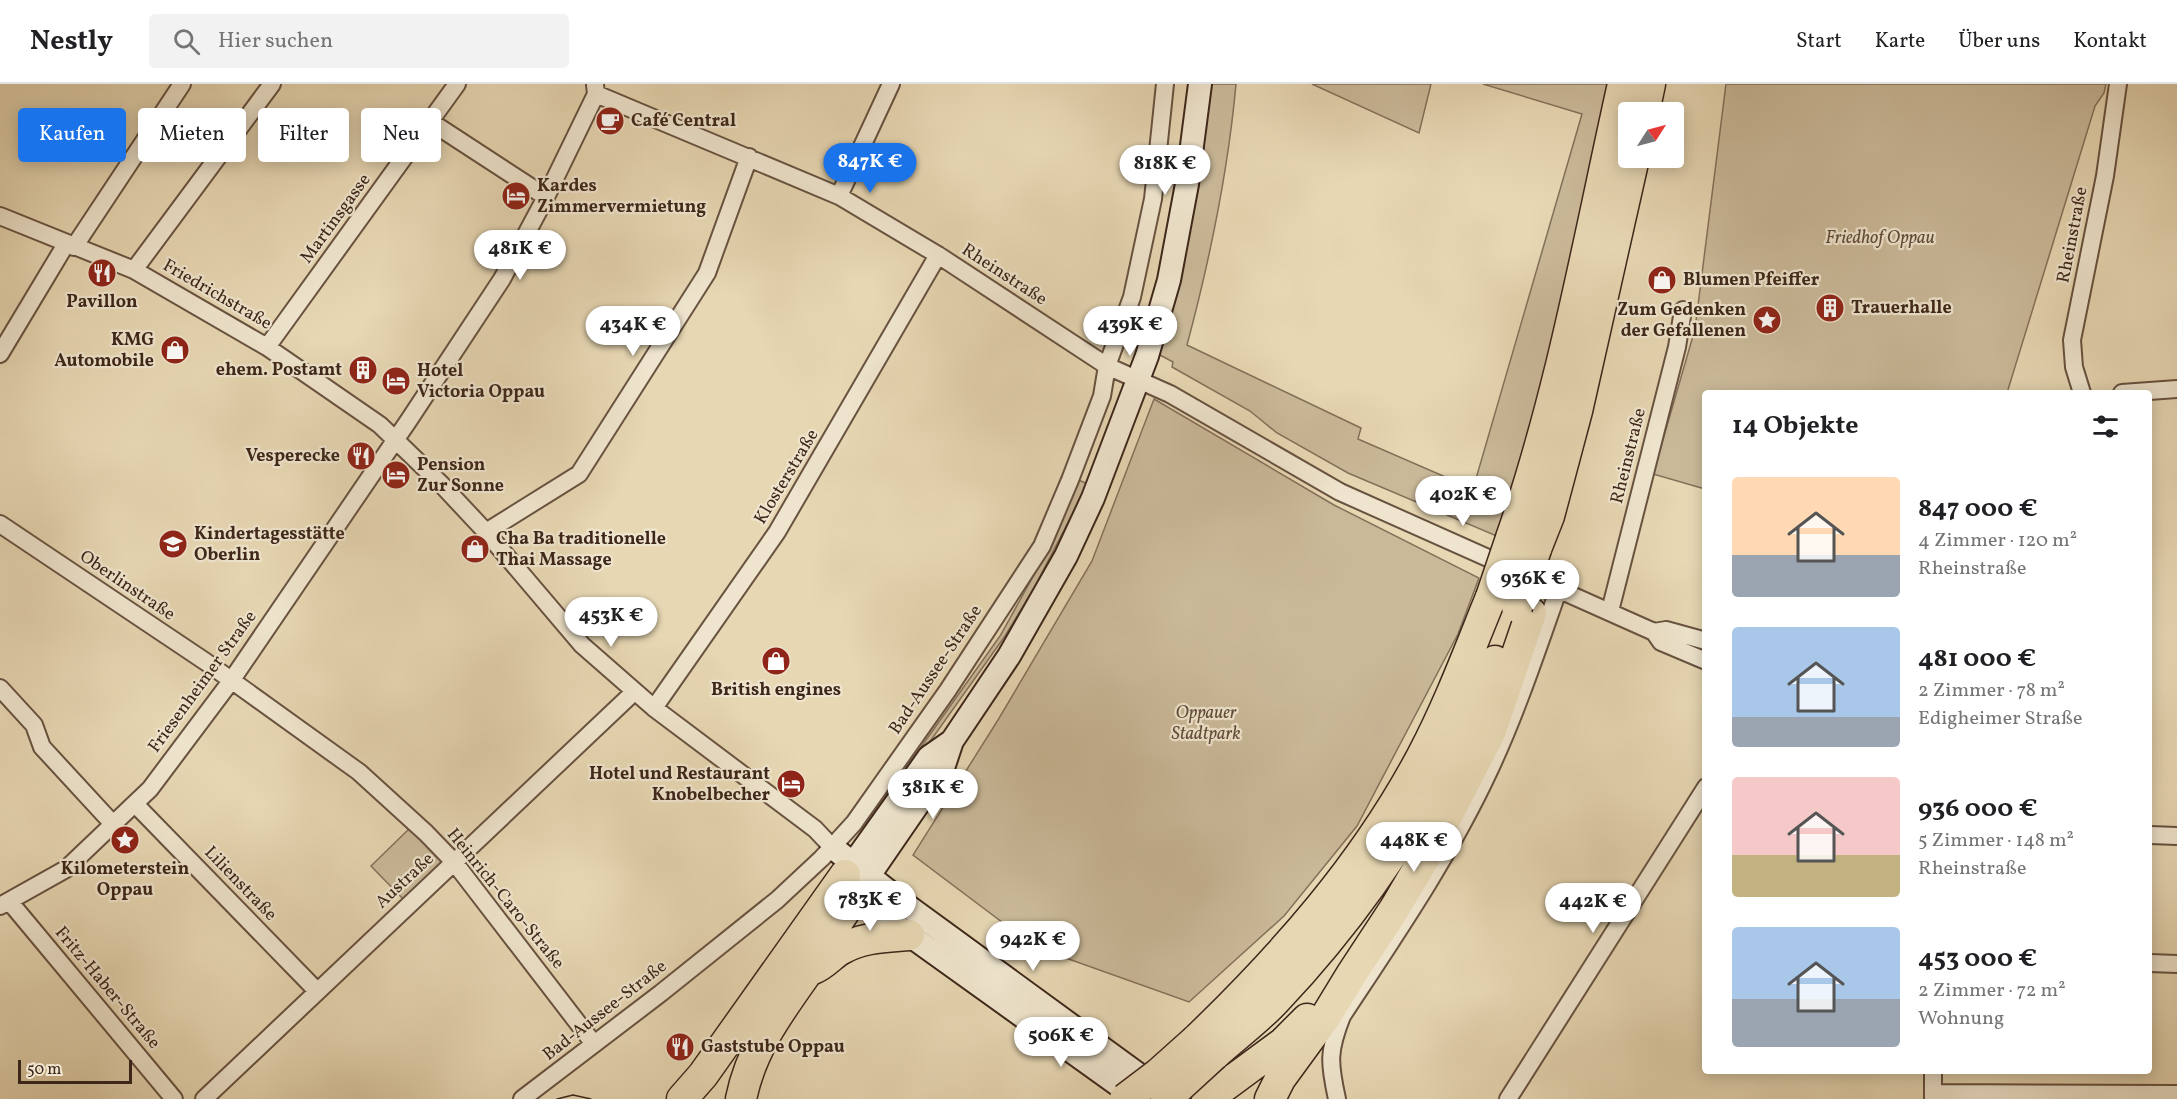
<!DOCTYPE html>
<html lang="de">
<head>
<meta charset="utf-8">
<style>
	:root { --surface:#fff; --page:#f2f2f2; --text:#202124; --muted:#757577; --line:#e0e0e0; --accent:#1a73e8 }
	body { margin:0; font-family:Vollkorn,serif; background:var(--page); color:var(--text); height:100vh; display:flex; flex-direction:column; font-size:22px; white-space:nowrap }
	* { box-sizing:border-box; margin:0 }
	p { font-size:20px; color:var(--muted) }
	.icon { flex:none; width:33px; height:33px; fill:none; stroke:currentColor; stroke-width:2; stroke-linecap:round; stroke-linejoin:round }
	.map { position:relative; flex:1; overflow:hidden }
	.drawer { position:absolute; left:1702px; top:306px; width:450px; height:684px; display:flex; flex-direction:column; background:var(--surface); border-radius:6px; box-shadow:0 3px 15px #0003 }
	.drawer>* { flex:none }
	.top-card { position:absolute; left:18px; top:24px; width:570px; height:54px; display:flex; gap:12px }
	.needle { width:39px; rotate:54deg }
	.fabs { position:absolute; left:1618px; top:18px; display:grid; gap:12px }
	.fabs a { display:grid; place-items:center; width:66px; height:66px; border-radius:6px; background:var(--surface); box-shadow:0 3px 15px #0003; font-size:30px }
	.scale { position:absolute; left:18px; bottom:15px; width:114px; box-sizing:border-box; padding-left:6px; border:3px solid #3d261a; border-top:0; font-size:16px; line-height:21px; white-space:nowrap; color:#3d261a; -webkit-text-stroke:4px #efe5ce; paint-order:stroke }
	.price { position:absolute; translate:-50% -51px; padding:0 14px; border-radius:21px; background:#fff; color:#222; font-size:20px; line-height:39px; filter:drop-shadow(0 2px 3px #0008) }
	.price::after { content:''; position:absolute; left:50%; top:36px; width:18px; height:14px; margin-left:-9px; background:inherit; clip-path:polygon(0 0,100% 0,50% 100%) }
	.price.selected { background:var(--accent); color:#fff }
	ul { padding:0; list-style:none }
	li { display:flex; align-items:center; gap:18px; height:150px; padding:0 30px }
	li span { display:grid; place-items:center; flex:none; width:168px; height:120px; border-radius:6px; color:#555 }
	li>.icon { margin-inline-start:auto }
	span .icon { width:72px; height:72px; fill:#fffc; stroke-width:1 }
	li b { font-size:26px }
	h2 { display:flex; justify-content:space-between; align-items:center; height:72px; padding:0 30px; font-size:26px }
	.tag { padding:0 21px; border-radius:6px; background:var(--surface); box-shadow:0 3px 15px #0003; font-size:21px; line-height:54px }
	.tag.selected { background:var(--accent); color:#fff }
	header { display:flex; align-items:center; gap:36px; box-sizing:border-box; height:84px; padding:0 30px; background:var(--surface); border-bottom:2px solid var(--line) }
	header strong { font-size:28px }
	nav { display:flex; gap:33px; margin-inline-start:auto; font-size:21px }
	.search { width:420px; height:54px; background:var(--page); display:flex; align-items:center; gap:15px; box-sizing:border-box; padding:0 21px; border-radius:6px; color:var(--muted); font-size:22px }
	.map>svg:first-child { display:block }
	.green { fill:#cab999; stroke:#84705a; stroke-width:1.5 }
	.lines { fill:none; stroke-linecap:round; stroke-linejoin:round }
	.street-casing { stroke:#685240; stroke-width:20 }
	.secondary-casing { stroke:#3d261a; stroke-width:26 }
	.highway-casing { stroke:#3d261a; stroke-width:33 }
	.street { stroke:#efe5ce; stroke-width:16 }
	.secondary { stroke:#efe5ce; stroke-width:22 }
	.highway { stroke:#e7d7b3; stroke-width:30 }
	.tram { stroke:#3d261a; stroke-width:1.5 }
	.highway-bridge-casing { stroke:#3d261a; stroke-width:33; stroke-linecap:butt }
	.highway-bridge { stroke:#e7d7b3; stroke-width:30 }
	.labels { text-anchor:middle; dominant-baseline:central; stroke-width:4.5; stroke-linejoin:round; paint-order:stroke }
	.poi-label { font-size:18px; font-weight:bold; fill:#3d261a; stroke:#efe5ce; text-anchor:start }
	.street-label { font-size:18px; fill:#3d261a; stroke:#efe5ce }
	.park-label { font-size:18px; font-style:italic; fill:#604b3a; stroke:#efe5ce }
</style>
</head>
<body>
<header>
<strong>Nestly</strong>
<div class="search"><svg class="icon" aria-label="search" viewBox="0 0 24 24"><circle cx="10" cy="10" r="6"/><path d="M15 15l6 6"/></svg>Hier suchen</div>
<nav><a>Start</a><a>Karte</a><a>Über uns</a><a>Kontakt</a></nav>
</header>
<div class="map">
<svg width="2177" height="1015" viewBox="0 0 2177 1015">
	<rect width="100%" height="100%" fill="#e7d7b3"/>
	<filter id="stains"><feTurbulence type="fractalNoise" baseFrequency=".00333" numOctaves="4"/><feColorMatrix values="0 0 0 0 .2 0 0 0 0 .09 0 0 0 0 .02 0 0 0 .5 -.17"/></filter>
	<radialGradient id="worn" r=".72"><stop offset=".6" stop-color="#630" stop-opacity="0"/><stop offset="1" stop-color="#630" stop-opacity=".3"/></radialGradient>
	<path class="green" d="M1210 0H1236C1228 88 1210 175 1187 261L1361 344 1358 355 1473 405 1582 30 1483 0H1612L1555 255 1499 453 1348 389 1277 349 1250 327 1172 283 1173 278 1158 270Z
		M1312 0H1431L1419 49Z
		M1726 0H2106L2104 9 2095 22 2007 309H1706L1705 405 1653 390 1695 245Z
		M1154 315 1334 421 1479 494 1458 550 1357 742 1284 832 1189 918 1035 863 913 771 998 636 1092 477Z
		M1076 395 1088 400 1033 506 1005 552 870 742H868L867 739 1000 552 1050 462Z
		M412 742 446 776 404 816 371 782Z"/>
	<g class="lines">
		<g class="street-casing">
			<path id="street" d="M596 10 839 112 938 171 1107 282 1170 310 1340 408 1654 548 1661 558 1706 577
				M431 38 546 113
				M839 112 891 0
				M0 132 134 186 267 263 380 341 442 401 486 448 582 561 654 624 815 745 832 763
				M74 163 182 0
				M134 186 272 0
				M267 263 457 0
				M0 270 66 160
				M2082 309 2074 283 2072 256 2105 92 2118 0
				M2122 309 2177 305
				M0 440 206 578 359 688 426 749 454 778 594 960
				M486 448 579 390 707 189 749 73
				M1610 527 1677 263 1683 226
				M1654 548 1666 546 1706 557
				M0 604 34 641 42 663 113 740
				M654 624 777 448 938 171
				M135 720 317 907
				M2150 751 2177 752
				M9 817 174 1015
				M0 822 66 785 150 705 231 597 409 336 502 195 546 113 596 10 595 1
				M2150 879 2177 880
				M1933 1009 2177 1010
				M204 1015 634 608
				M522 1015 661 909 777 816 822 774 854 739 948 606 1042 462 1070 396 1102 312 1107 282 1132 213 1153 115 1165 0
				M1337 1015C1329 979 1328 967 1342 932 1394 853 1449 773 1489 687 1517 627 1537 566 1559 504
				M1508 1015 1706 703
				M1933 1015V987"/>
		</g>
		<g class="secondary-casing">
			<path id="secondary" d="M832 763 906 821 1161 1007
				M845 791 929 673 952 657
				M849 800 855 812 1138 1015
				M855 812 943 684 952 657 1009 572 1066 472 1093 414 1147 272 1169 196 1187 100 1200 0"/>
		</g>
		<g class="highway-casing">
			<path id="highway" d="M1644 28 1650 0
				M1511 454C1562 307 1589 152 1623 0
				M1536 465 1549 432 1577 327 1634 74
				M813 885C825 880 830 872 840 866 862 853 885 853 909 851
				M1196 956C1284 871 1364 781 1422 672 1449 621 1469 567 1491 513
				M1214 971C1234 953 1257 936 1275 917 1369 818 1442 703 1495 577
				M682 1015 703 991 845 791
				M741 1015C751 965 779 928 808 887L812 876 855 812
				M1207 1015 1283 959 1307 935
				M1270 1015 1280 995 1326 932 1351 891 1395 824 1432 761 1490 649 1531 529"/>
		</g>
		<use href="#street" class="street"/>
		<use href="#secondary" class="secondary"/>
		<use href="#highway" class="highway"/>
		<path class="tram" d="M557 1015 573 1011 591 1015"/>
		<g class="highway-bridge-casing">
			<path id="highway-bridge" d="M1491 513 1511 454
				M1517 523 1536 465
				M1125 1015 1158 990 1196 956
				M1166 1015 1214 971"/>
		</g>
		<use href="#highway-bridge" class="highway-bridge"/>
	</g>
	<defs>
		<g id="cafe-disc" transform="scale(1.5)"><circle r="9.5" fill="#8f2418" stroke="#efe5ce"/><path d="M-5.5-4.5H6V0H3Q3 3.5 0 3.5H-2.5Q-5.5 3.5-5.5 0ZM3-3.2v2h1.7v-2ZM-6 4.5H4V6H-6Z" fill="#fff"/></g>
		<g id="hotel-disc" transform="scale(1.5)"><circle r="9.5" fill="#8f2418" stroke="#efe5ce"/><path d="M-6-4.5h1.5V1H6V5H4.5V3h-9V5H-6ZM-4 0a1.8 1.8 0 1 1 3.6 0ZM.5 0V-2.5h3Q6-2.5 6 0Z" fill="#fff"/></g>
		<g id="restaurant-disc" transform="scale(1.5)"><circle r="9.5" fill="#8f2418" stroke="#efe5ce"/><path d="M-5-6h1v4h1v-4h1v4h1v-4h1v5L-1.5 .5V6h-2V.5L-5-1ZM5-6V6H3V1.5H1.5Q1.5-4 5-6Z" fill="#fff"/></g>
		<g id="shop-disc" transform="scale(1.5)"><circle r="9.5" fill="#8f2418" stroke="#efe5ce"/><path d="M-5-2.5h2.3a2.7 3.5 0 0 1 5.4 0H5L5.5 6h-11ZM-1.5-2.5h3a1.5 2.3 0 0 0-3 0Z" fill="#fff"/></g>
		<g id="building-disc" transform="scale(1.5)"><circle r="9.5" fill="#8f2418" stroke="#efe5ce"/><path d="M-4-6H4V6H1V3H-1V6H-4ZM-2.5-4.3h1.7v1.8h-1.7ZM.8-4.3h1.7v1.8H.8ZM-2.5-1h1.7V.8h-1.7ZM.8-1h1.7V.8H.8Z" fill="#fff"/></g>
		<g id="sight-disc" transform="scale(1.5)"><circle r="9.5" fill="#8f2418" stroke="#efe5ce"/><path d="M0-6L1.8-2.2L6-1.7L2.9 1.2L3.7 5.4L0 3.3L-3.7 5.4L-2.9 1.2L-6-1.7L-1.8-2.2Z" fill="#fff"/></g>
		<g id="school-disc" transform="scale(1.5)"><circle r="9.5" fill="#8f2418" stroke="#efe5ce"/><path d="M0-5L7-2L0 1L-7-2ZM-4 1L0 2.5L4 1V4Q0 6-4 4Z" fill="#fff"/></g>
	</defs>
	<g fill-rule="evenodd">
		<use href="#cafe-disc" x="610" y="37"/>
		<use href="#hotel-disc" x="516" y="112"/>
		<use href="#restaurant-disc" x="102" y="189"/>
		<use href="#shop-disc" x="1662" y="196"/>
		<use href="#building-disc" x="1830" y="224"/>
		<use href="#sight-disc" x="1767" y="236"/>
		<use href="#shop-disc" x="175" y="266"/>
		<use href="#building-disc" x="363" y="286"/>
		<use href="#hotel-disc" x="396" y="297"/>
		<use href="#restaurant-disc" x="361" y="372"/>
		<use href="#hotel-disc" x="396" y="391"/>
		<use href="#school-disc" x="173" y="460"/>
		<use href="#shop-disc" x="475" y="465"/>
		<use href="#shop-disc" x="776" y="577"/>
		<use href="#hotel-disc" x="791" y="700"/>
		<use href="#sight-disc" x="125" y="756"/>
		<use href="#restaurant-disc" x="680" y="963"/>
	</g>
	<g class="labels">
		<g class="poi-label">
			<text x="631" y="37">Café Central</text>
			<text x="537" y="102">Kardes<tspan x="537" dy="21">Zimmervermietung</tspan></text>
			<text x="1683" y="196">Blumen Pfeiffer</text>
			<text x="102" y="218" text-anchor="middle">Pavillon</text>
			<text x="1851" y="224">Trauerhalle</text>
			<text x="1746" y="226" text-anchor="end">Zum Gedenken<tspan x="1746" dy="21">der Gefallenen</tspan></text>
			<text x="154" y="256" text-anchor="end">KMG<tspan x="154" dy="21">Automobile</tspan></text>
			<text x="342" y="286" text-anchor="end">ehem. Postamt</text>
			<text x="417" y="287">Hotel<tspan x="417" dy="21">Victoria Oppau</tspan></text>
			<text x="340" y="372" text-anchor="end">Vesperecke</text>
			<text x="417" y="381">Pension<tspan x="417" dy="21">Zur Sonne</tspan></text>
			<text x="194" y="450">Kindertagesstätte<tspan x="194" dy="21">Oberlin</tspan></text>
			<text x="496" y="455">Cha Ba traditionelle<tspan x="496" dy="21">Thai Massage</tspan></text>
			<text x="776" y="606" text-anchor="middle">British engines</text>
			<text x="770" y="690" text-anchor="end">Hotel und Restaurant<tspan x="770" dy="21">Knobelbecher</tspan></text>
			<text x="125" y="785" text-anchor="middle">Kilometerstein<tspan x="125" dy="21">Oppau</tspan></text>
			<text x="701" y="963">Gaststube Oppau</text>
		</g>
		<g class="street-label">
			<text transform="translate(336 135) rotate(-54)">Martinsgasse</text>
			<text transform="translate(2073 151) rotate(-79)">Rheinstraße</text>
			<text transform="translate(1004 191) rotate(33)">Rheinstraße</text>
			<text transform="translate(217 211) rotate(30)">Friedrichstraße</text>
			<text transform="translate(1629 372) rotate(-76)">Rheinstraße</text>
			<text transform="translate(787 393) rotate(-59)">Klosterstraße</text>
			<text transform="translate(127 502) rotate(34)">Oberlinstraße</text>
			<text transform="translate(936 586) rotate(-56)">Bad-Aussee-Straße</text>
			<text transform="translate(203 598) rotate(-54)">Friesenheimer Straße</text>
			<text transform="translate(405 797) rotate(-43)">Austraße</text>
			<text transform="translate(240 800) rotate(46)">Lilienstraße</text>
			<text transform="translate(505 815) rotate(51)">Heinrich-Caro-Straße</text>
			<text transform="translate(107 904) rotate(50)">Fritz-Haber-Straße</text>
			<text transform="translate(605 927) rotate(-38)">Bad-Aussee-Straße</text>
		</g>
		<g class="park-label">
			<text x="1880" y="154">Friedhof Oppau</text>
			<text x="1206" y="629">Oppauer<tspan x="1206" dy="21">Stadtpark</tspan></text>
		</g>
	</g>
	<rect width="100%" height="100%" filter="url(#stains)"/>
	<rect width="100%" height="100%" fill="url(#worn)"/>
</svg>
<div class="fabs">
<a><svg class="needle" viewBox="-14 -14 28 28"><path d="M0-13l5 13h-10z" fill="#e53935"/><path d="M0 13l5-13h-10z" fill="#757577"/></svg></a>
</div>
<div class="scale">50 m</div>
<b class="price selected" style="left:870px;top:110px">847K €</b>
<b class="price" style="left:1165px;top:112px">818K €</b>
<b class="price" style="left:520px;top:197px">481K €</b>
<b class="price" style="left:633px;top:273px">434K €</b>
<b class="price" style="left:1130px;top:273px">439K €</b>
<b class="price" style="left:1463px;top:443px">402K €</b>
<b class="price" style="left:1533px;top:527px">936K €</b>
<b class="price" style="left:611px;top:564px">453K €</b>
<b class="price" style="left:933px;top:736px">381K €</b>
<b class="price" style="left:1414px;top:789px">448K €</b>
<b class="price" style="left:870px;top:848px">783K €</b>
<b class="price" style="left:1593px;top:850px">442K €</b>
<b class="price" style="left:1033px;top:888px">942K €</b>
<b class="price" style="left:1061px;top:984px">506K €</b>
<div class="top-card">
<a class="tag selected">Kaufen</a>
<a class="tag">Mieten</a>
<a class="tag">Filter</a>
<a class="tag">Neu</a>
</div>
<section class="drawer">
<h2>14 Objekte<svg class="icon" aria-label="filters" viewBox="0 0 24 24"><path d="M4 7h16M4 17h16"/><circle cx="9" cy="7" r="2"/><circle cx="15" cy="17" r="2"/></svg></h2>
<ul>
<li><span style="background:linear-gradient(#ffd9b3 65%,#9aa5b1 0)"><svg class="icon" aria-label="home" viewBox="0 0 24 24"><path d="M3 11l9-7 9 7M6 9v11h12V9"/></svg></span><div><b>847 000 €</b><p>4 Zimmer · 120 m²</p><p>Rheinstraße</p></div></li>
<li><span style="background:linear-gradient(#a9c7e8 75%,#9aa5b1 0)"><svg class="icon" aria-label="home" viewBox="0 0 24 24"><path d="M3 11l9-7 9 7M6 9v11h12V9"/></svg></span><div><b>481 000 €</b><p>2 Zimmer · 78 m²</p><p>Edigheimer Straße</p></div></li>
<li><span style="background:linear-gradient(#f6c9c9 65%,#c2b280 0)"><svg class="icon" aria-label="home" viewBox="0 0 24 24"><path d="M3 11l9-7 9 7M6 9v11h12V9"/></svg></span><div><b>936 000 €</b><p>5 Zimmer · 148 m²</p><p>Rheinstraße</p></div></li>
<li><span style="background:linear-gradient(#a9c7e8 60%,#9aa5b1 0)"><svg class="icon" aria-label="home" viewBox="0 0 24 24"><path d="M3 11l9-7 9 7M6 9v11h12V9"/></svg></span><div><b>453 000 €</b><p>2 Zimmer · 72 m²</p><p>Wohnung</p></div></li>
</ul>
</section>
</div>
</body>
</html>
